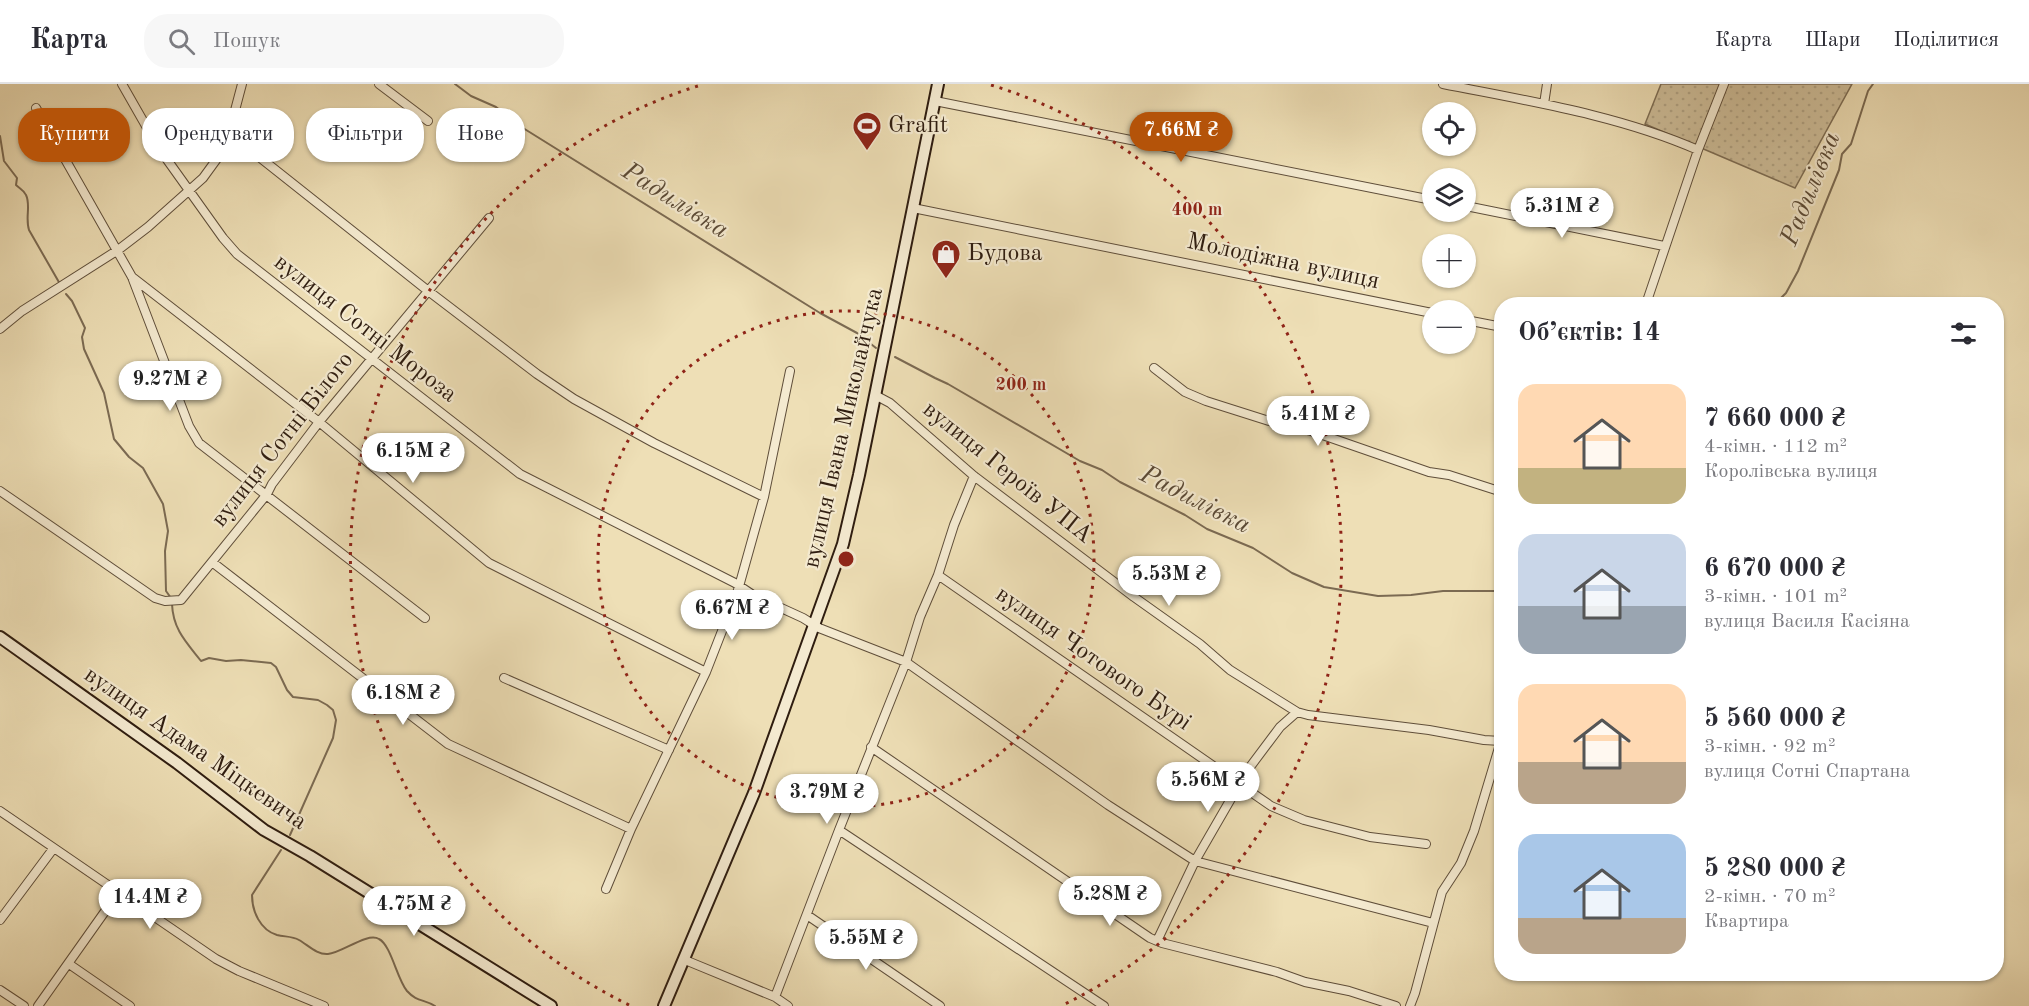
<!DOCTYPE html>
<html lang="uk">
<head>
<meta charset="utf-8">
<style>
	:root { --surface:#fff; --page:#f7f7f7; --text:#2b2b33; --muted:#7c7c81; --line:#e1e1e2; --accent:#b45309 }
	body { margin:0; font-family:"Old Standard TT",serif; background:var(--page); color:var(--text); height:100vh; display:flex; flex-direction:column; font-size:22px; white-space:nowrap }
	* { box-sizing:border-box; margin:0 }
	p { font-size:20px; color:var(--muted) }
	.icon { flex:none; width:33px; height:33px; fill:none; stroke:currentColor; stroke-width:2; stroke-linecap:round; stroke-linejoin:round }
	.map { position:relative; flex:1; overflow:hidden }
	.drawer { position:absolute; left:1494px; top:213px; width:510px; height:684px; display:flex; flex-direction:column; background:var(--surface); border-radius:24px; box-shadow:0 2px 4px #0004 }
	.drawer>* { flex:none }
	.banner { position:absolute; left:18px; top:24px; width:570px; height:54px; display:flex; gap:12px }
	.fabs { position:absolute; left:1422px; top:18px; display:grid; gap:12px }
	.fabs a { display:grid; place-items:center; width:54px; height:54px; border-radius:50%; background:var(--surface); box-shadow:0 2px 4px #0004; font-size:30px }
	.price { position:absolute; translate:-50% -51px; padding:0 14px; border-radius:21px; background:#fff; color:#222; font-size:20px; line-height:39px; filter:drop-shadow(0 2px 3px #0008) }
	.price::after { content:''; position:absolute; left:50%; top:36px; width:18px; height:14px; margin-left:-9px; background:inherit; clip-path:polygon(0 0,100% 0,50% 100%) }
	.price.on { background:var(--accent); color:#fff }
	ul { padding:0; list-style:none }
	li { display:flex; align-items:center; gap:18px; height:150px; padding:0 24px }
	li span { display:grid; place-items:center; flex:none; width:168px; height:120px; border-radius:18px; color:#555 }
	li>.icon { margin-inline-start:auto }
	span .icon { width:72px; height:72px; fill:#fffc; stroke-width:1 }
	li b { font-size:26px }
	h2 { display:flex; justify-content:space-between; align-items:center; height:72px; padding:0 24px; font-size:26px }
	.chip { padding:0 21px; border-radius:24px; background:var(--surface); box-shadow:0 2px 4px #0004; font-size:21px; line-height:54px }
	.chip.on { background:var(--accent); color:#fff }
	header { display:flex; align-items:center; gap:36px; box-sizing:border-box; height:84px; padding:0 30px; background:var(--surface); border-bottom:2px solid var(--line) }
	header strong { font-size:28px }
	nav { display:flex; gap:33px; margin-inline-start:auto; font-size:21px }
	.search { width:420px; height:54px; background:var(--page); display:flex; align-items:center; gap:15px; box-sizing:border-box; padding:0 21px; border-radius:24px; color:var(--muted); font-size:22px }
	.map>svg:first-child { display:block }
	.garden { fill:url(#garden-dots); stroke:#7e6e55; stroke-width:1.5 }
	.lines { fill:none; stroke-linecap:round; stroke-linejoin:round }
	.stream { stroke:#7b6a52; stroke-width:2 }
	.street-casing { stroke:#5f4e3a; stroke-width:10 }
	.secondary-casing { stroke:#2f1d10; stroke-width:14 }
	.street { stroke:#f4ead0; stroke-width:8 }
	.secondary { stroke:#f4ead0; stroke-width:10 }
	.ring { fill:none; stroke:#8f2418; stroke-width:3; stroke-dasharray:3 6 }
	.labels { text-anchor:middle; dominant-baseline:central; stroke-width:4.5; stroke-linejoin:round; paint-order:stroke }
	.poi-label { font-size:24px; fill:#2f1d10; stroke:#f4ead0; text-anchor:start }
	.street-label { font-size:24px; fill:#2f1d10; stroke:#f4ead0 }
	.water-label { font-size:26px; font-style:italic; fill:#5b4a36; stroke:#f4ead0 }
	.centre { fill:#8f2418; stroke:#f4ead0; stroke-width:3 }
	.ring-label { font-size:18px; text-anchor:middle; font-weight:bold; fill:#8f2418; stroke:#f4ead0; stroke-width:4.5; stroke-linejoin:round; paint-order:stroke }
</style>
</head>
<body>
<header>
<strong>Карта</strong>
<div class="search"><svg class="icon" aria-label="search" viewBox="0 0 24 24"><circle cx="10" cy="10" r="6"/><path d="M15 15l6 6"/></svg>Пошук</div>
<nav><a>Карта</a><a>Шари</a><a>Поділитися</a></nav>
</header>
<div class="map">
<svg width="2029" height="922" viewBox="0 0 2029 922">
	<defs>
		<pattern id="garden-dots" width="8" height="8" patternUnits="userSpaceOnUse" patternTransform="scale(1.5)"><rect width="8" height="8" fill="#cebe9a"/><path d="M2 2h.1M6 6h.1" fill="none" stroke="#b1a384" stroke-width="1.8" stroke-linecap="round"/></pattern>
	</defs>
	<rect width="100%" height="100%" fill="#eedfb6"/>
	<filter id="stains"><feTurbulence type="fractalNoise" baseFrequency=".00333" numOctaves="4"/><feColorMatrix values="0 0 0 0 .2 0 0 0 0 .09 0 0 0 0 .02 0 0 0 .5 -.17"/></filter>
	<radialGradient id="worn" r=".72"><stop offset=".6" stop-color="#630" stop-opacity="0"/><stop offset="1" stop-color="#630" stop-opacity=".3"/></radialGradient>
	<path class="garden" d="M1661 0H1852L1795 104 1645 40Z"/>
	<g class="lines">
		<path class="stream" d="M455 0 471 12 496 23 523 44 820 229 857 249 876 264
			M0 52 4 77 17 94 16 101C20 105 24 106 26 111 31 121 25 134 29 146L60 200
			M66 210 72 217 85 244 82 253 84 265 104 309 114 355 129 373 143 384 163 420 168 447 165 467 166 507 171 514
			M1775 220 1786 209 1798 187 1839 86 1842 70 1851 60 1868 7 1873 0
			M895 273 935 294 948 300 1080 377 1102 386 1120 398 1185 431 1207 445 1253 464 1292 489 1324 503 1378 512 1411 511 1443 507H1502
			M172 520C173 546 187 559 201 577L209 574 226 577 241 576 271 579 276 583 287 606 293 613 318 616 327 621 333 626 336 636 333 654 290 751
			M281 766 252 811C252 827 260 846 277 851 285 853 292 852 299 856 308 861 317 871 328 870 342 869 367 848 379 855 391 861 397 895 407 907 417 918 424 915 435 922"/>
		<g class="street-casing">
			<path id="street" d="M122 0 158 63 223 154 237 170 520 390 735 499 753 511 803 534 819 544 906 578 1108 721 1195 777 1433 839
				M379 0 428 37
				M1443 0C1528 17 1618 31 1698 66
				M935 17 1432 116
				M1544 20 1547 0
				M36 24 132 193 189 342 199 359 425 534
				M229 49 427 206 537 290 574 315 654 359 764 413
				M1466 122 1664 162
				M913 124 1432 229
				M132 193 319 338 489 479 706 588
				M1646 220 1698 66 1724 0
				M1466 236 1502 243
				M0 245 22 227 118 166 148 143 203 94 219 72 229 49 242 0
				M1154 284 1185 308 1206 317 1269 337 1311 347 1429 388 1449 391 1502 408
				M875 311 890 319 974 392 1134 513 1200 560 1230 586 1297 628 1308 631 1429 646 1484 656 1501 657 1474 747 1461 779 1442 808 1415 909 1410 922
				M0 407 155 514 165 517 181 516 267 410 272 400 319 338 489 134
				M212 478 448 660 631 745
				M938 491 1271 722 1304 736 1370 753 1426 760
				M504 594 669 666
				M871 663 1150 854 1162 859 1277 888 1305 898 1349 907 1396 922
				M0 727 216 875 239 887 324 922
				M839 746 1104 922
				M606 805 631 745 706 588 738 506 764 413 790 287
				M807 831 940 922
				M0 836 53 765
				M1157 857 1195 777 1247 687 1280 643 1297 628
				M685 876 775 913 788 922
				M69 880 130 922
				M0 906 24 922
				M775 913 839 746 906 578 920 533 938 491 954 441 974 392
				M38 922 118 809"/>
		</g>
		<g class="secondary-casing">
			<path id="secondary" d="M0 553 177 679 264 746 310 772 551 922
				M664 922 754 709 843 460 859 391 938 0"/>
		</g>
		<use href="#street" class="street"/>
		<use href="#secondary" class="secondary"/>
	</g>
	<g class="ring">
		<circle cx="846" cy="475" r="248"/>
		<path d="M629 921A496 496 0 0 1 701 1M991 1A496 496 0 0 1 1063 921"/>
	</g>
	<defs>
		<g id="stadium-pin" transform="scale(1.5)"><path d="M0 17L-7.5 6A9.5 9.5 0 1 1 7.5 6Z" fill="#8f2418" stroke="#f4ead0"/><path d="M0-5a6.5 5 0 1 0 0 10a6.5 5 0 1 0 0-10ZM-3.5-1.8h7v3.6h-7Z" fill="#fff"/></g>
		<g id="shop-pin" transform="scale(1.5)"><path d="M0 17L-7.5 6A9.5 9.5 0 1 1 7.5 6Z" fill="#8f2418" stroke="#f4ead0"/><path d="M-5-2.5h2.3a2.7 3.5 0 0 1 5.4 0H5L5.5 6h-11ZM-1.5-2.5h3a1.5 2.3 0 0 0-3 0Z" fill="#fff"/></g>
	</defs>
	<g fill-rule="evenodd">
		<use href="#stadium-pin" x="867" y="42"/>
		<use href="#shop-pin" x="946" y="170"/>
	</g>
	<g class="labels">
		<g class="poi-label">
			<text x="888" y="42">Grafit</text>
			<text x="967" y="170">Будова</text>
		</g>
		<g class="street-label">
			<text transform="translate(1283 178) rotate(12)">Молодіжна вулиця</text>
			<text transform="translate(365 245) rotate(38)">вулиця Сотні Мороза</text>
			<text transform="translate(844 344) rotate(-77)">вулиця Івана Миколайчука</text>
			<text transform="translate(283 356) rotate(-52)">вулиця Сотні Білого</text>
			<text transform="translate(1007 389) rotate(39)">вулиця Героїв УПА</text>
			<text transform="translate(1093 575) rotate(35)">вулиця Чотового Бурі</text>
			<text transform="translate(195 665) rotate(35)">вулиця Адама Міцкевича</text>
		</g>
		<g class="water-label">
			<text transform="translate(1811 105) rotate(-68)">Радилівка</text>
			<text transform="translate(675 117) rotate(32)">Радилівка</text>
			<text transform="translate(1195 416) rotate(27)">Радилівка</text>
		</g>
	</g>
	<circle cx="846" cy="475" r="9" class="centre"/>
	<g class="ring-label">
		<text x="1197" y="131">400 m</text>
		<text x="1021" y="306">200 m</text>
	</g>
	<rect width="100%" height="100%" filter="url(#stains)"/>
	<rect width="100%" height="100%" fill="url(#worn)"/>
</svg>
<div class="fabs">
<a><svg class="icon" aria-label="locate" viewBox="0 0 24 24"><circle cx="12" cy="12" r="6"/><path d="M12 2v4M12 18v4M2 12h4M18 12h4"/></svg></a>
<a><svg class="icon" aria-label="layers" viewBox="0 0 24 24"><path d="M12 4l9 5-9 5-9-5zM3 14l9 5 9-5"/></svg></a>
<a>+</a>
<a>−</a>
</div>
<b class="price on" style="left:1181px;top:79px">7.66M ₴</b>
<b class="price" style="left:1562px;top:155px">5.31M ₴</b>
<b class="price" style="left:170px;top:328px">9.27M ₴</b>
<b class="price" style="left:1318px;top:363px">5.41M ₴</b>
<b class="price" style="left:413px;top:400px">6.15M ₴</b>
<b class="price" style="left:1169px;top:523px">5.53M ₴</b>
<b class="price" style="left:732px;top:557px">6.67M ₴</b>
<b class="price" style="left:403px;top:642px">6.18M ₴</b>
<b class="price" style="left:1208px;top:729px">5.56M ₴</b>
<b class="price" style="left:827px;top:741px">3.79M ₴</b>
<b class="price" style="left:1110px;top:843px">5.28M ₴</b>
<b class="price" style="left:150px;top:846px">14.4M ₴</b>
<b class="price" style="left:414px;top:853px">4.75M ₴</b>
<b class="price" style="left:866px;top:887px">5.55M ₴</b>
<div class="banner">
<a class="chip on">Купити</a>
<a class="chip">Орендувати</a>
<a class="chip">Фільтри</a>
<a class="chip">Нове</a>
</div>
<section class="drawer">
<h2>Об’єктів: 14<svg class="icon" aria-label="filters" viewBox="0 0 24 24"><path d="M4 7h16M4 17h16"/><circle cx="9" cy="7" r="2"/><circle cx="15" cy="17" r="2"/></svg></h2>
<ul>
<li><span style="background:linear-gradient(#ffd9b3 70%,#c2b280 0)"><svg class="icon" aria-label="home" viewBox="0 0 24 24"><path d="M3 11l9-7 9 7M6 9v11h12V9"/></svg></span><div><b>7 660 000 ₴</b><p>4-кімн. · 112 m²</p><p>Королівська вулиця</p></div></li>
<li><span style="background:linear-gradient(#c9d6e8 60%,#9aa5b1 0)"><svg class="icon" aria-label="home" viewBox="0 0 24 24"><path d="M3 11l9-7 9 7M6 9v11h12V9"/></svg></span><div><b>6 670 000 ₴</b><p>3-кімн. · 101 m²</p><p>вулиця Василя Касіяна</p></div></li>
<li><span style="background:linear-gradient(#ffd9b3 65%,#b9a48a 0)"><svg class="icon" aria-label="home" viewBox="0 0 24 24"><path d="M3 11l9-7 9 7M6 9v11h12V9"/></svg></span><div><b>5 560 000 ₴</b><p>3-кімн. · 92 m²</p><p>вулиця Сотні Спартана</p></div></li>
<li><span style="background:linear-gradient(#a9c7e8 70%,#b9a48a 0)"><svg class="icon" aria-label="home" viewBox="0 0 24 24"><path d="M3 11l9-7 9 7M6 9v11h12V9"/></svg></span><div><b>5 280 000 ₴</b><p>2-кімн. · 70 m²</p><p>Квартира</p></div></li>
</ul>
</section>
</div>
</body>
</html>
